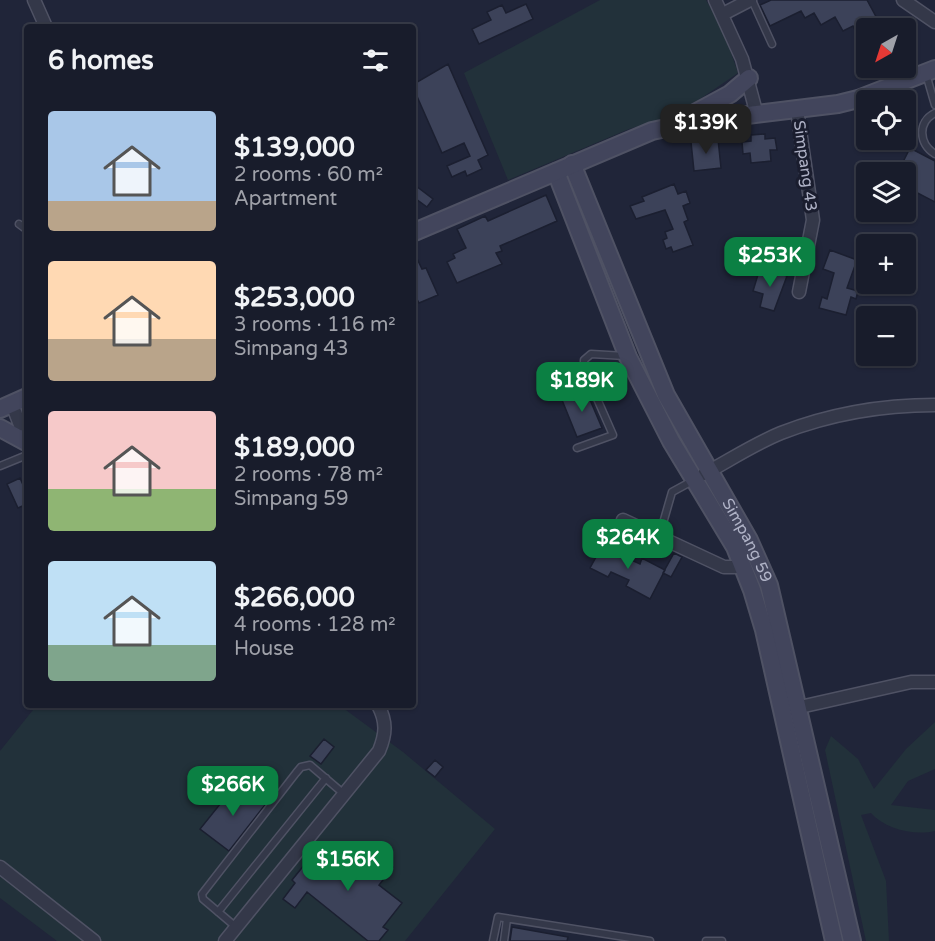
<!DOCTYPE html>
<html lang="en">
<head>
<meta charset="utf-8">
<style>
	:root { --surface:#181c2b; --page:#252937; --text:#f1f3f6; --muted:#9fa1a9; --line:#363a47; --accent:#0b8043 }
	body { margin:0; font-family:"Varela Round",sans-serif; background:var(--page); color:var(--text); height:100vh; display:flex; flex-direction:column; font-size:22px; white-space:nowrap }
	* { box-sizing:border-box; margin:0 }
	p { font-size:20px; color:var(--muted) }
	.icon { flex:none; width:33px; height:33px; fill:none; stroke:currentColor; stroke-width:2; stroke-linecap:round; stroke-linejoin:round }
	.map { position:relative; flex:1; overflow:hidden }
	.sheet { position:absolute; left:24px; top:24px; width:392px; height:684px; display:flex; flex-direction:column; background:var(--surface); border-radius:6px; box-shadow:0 2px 4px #0004,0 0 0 2px var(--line) }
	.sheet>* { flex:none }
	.needle { width:39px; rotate:219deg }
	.tools { position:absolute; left:856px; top:18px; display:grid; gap:12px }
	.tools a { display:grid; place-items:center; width:60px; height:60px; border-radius:6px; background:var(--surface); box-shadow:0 2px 4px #0004,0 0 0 2px var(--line); font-size:30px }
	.price { position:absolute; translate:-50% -51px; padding:0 14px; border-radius:12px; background:var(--accent); color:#fff; font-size:20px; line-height:39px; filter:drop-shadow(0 2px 3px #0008) }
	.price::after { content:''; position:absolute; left:50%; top:36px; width:18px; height:14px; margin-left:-9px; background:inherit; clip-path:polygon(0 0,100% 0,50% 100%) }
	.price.current { background:#222; color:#fff }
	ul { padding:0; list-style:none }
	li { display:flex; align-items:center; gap:18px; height:150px; padding:0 24px }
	li span { display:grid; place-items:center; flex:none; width:168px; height:120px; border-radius:6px; color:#555 }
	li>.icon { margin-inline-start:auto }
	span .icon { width:72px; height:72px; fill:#fffc; stroke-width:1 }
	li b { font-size:26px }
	h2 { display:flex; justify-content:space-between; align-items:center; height:72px; padding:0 24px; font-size:26px }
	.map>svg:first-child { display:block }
	.green { fill:#22313a }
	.building { fill:#3c4259; stroke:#1b1f30; stroke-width:1.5 }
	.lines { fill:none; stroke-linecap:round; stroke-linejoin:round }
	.lane-casing { stroke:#4f5264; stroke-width:9 }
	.street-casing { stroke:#4f5264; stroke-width:15 }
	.secondary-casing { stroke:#4f5264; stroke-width:20 }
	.lane { stroke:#343849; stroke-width:6 }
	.street { stroke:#343849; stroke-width:12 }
	.secondary { stroke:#42455c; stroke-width:16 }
	.labels { text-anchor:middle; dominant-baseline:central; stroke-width:6; stroke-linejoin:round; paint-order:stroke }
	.street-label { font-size:16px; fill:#afb2c6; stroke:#1a1d2e }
</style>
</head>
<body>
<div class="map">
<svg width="935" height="941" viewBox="0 0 935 941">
	<rect width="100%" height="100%" fill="#202539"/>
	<path class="green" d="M600 0H706L724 32 738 73 678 114 629 129 508 180 464 73Z
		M37 705H339L403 752 495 829 405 941H57L0 898V751Z
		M935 722V769L908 781 891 805 935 810V831C914 836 885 829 871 813L861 815 886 881 889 941H866L825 750 831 736 858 759 874 789 906 749Z"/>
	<path class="building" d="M771 0H867L881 26 867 28V34L859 38 853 26 843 31 835 17 821 25 814 13 805 18 801 11 770 26 760 5Z
		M526 4 533 19 479 44 472 29 491 20 487 12 502 5 506 13Z
		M448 64 488 155 478 160 482 169 467 176 465 171 452 177 447 166 470 156 464 143 442 153 412 85Z
		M765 134V139L775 138 777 150H770L771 161 751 163 750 153 743 154 742 142 751 141V135Z
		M718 139 721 168 694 171 691 142Z
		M910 148 935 161V202L906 187V172H898Z
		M412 183 433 199 427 207 412 196Z
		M674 184 678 194 686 191 690 203 683 206 688 220 684 222 693 245 673 252 671 247 666 249 663 240 667 238 665 232 673 229 665 210 636 219 630 206 644 201 642 197Z
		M546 195 557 221 500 246 502 251 496 253 502 264 457 283 447 262 455 258 453 254 466 248 457 229 485 216 488 221Z
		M412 248 422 269 426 268 438 295 419 303 412 290Z
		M830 250 857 260 847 288 858 291 856 299 851 297 846 315 819 308 822 297 827 299 834 273 823 269Z
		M760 268 787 276 774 311 760 307 763 294 753 291Z
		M585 388 602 428 577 437 562 400Z
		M20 478 27 494V504L18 508 7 484Z
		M606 539 617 545 614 552 640 564 642 558 665 570 650 599 626 586 629 580 611 572 608 577 590 568Z
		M674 553 682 557 671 577 663 573Z
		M324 739 334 747 321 764 310 756Z
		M435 760 443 767 435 777 426 770Z
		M237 783 265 805 229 851 200 829Z
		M329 845 363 871 376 853 393 867 379 885 402 903 383 927 388 930 379 941H368L307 892 295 908 283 899 295 883 292 880 305 864 311 867Z
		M512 927 568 937 567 941H510Z"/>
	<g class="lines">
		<g class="lane-casing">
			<path id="lane" d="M752 0 772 44
				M926 74 935 105
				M935 113C917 122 919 144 935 154
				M19 224 27 230
				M577 448 613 435 584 369V360L591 354 625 356
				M0 466 27 455
				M659 537 672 492 694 480
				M218 912 326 778
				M236 927 203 899 202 894 296 773 301 767 310 765 344 794
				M493 941 498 917 650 941
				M504 941 507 919
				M706 941H722"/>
		</g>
		<g class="street-casing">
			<path id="street" d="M34 0 46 27
				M715 0 742 59 757 115
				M903 0 935 22
				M723 14 750 0
				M797 110 813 220 799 292
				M12 404 27 443
				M704 474C730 460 754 444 781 433 830 414 883 405 935 405
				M623 520 724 567H743
				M800 707 911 682H935
				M0 867 94 941
				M225 941 379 751C386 734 387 722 378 705"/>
		</g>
		<g class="secondary-casing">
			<g id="secondary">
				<path d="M680 121 730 94 749 78"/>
				<path id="s1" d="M572 164 666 395 749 540 769 585 852 941"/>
				<path d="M556 172 628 357 671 441 735 547 752 590 764 630 834 941"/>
				<path d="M412 233 652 131 699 121 838 104 858 99 935 69"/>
				<path d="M0 409 27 397"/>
				<path d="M0 428 26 442 27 436"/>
			</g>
		</g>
		<use href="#lane" class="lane"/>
		<use href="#street" class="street"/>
		<use href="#secondary" class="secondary"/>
	</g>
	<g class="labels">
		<g class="street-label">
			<text transform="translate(805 166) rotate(82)">Simpang 43</text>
			<text stroke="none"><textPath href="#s1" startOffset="416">Simpang 59</textPath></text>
		</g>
	</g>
</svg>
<div class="tools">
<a><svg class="needle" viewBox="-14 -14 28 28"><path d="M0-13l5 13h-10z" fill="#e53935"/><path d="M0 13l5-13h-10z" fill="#9fa1a9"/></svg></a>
<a><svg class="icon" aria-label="locate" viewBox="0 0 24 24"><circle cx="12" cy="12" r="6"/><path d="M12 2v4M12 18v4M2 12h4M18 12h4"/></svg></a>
<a><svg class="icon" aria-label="layers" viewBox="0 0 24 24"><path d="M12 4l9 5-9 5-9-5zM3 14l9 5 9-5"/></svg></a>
<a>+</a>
<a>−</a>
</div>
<b class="price current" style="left:706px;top:155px">$139K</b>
<b class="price" style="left:770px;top:288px">$253K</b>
<b class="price" style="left:582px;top:413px">$189K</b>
<b class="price" style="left:628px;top:570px">$264K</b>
<b class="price" style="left:233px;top:817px">$266K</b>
<b class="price" style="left:348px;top:892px">$156K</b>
<section class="sheet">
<h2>6 homes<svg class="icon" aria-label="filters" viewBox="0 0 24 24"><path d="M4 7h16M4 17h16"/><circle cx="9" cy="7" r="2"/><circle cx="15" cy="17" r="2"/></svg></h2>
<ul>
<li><span style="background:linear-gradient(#a9c7e8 75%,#b9a48a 0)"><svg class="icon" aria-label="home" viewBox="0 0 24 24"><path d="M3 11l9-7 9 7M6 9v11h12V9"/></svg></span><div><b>$139,000</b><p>2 rooms · 60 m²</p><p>Apartment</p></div></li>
<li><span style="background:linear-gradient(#ffd9b3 65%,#b9a48a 0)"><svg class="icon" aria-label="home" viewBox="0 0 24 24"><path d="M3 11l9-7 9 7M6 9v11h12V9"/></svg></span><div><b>$253,000</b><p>3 rooms · 116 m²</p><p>Simpang 43</p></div></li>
<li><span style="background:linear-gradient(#f6c9c9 65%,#8fb573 0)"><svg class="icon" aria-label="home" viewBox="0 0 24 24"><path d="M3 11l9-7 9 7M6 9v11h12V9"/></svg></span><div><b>$189,000</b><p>2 rooms · 78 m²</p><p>Simpang 59</p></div></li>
<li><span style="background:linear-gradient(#bfe0f5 70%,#7fa58c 0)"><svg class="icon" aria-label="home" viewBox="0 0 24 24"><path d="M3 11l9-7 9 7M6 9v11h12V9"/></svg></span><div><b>$266,000</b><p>4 rooms · 128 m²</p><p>House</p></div></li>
</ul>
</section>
</div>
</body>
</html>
